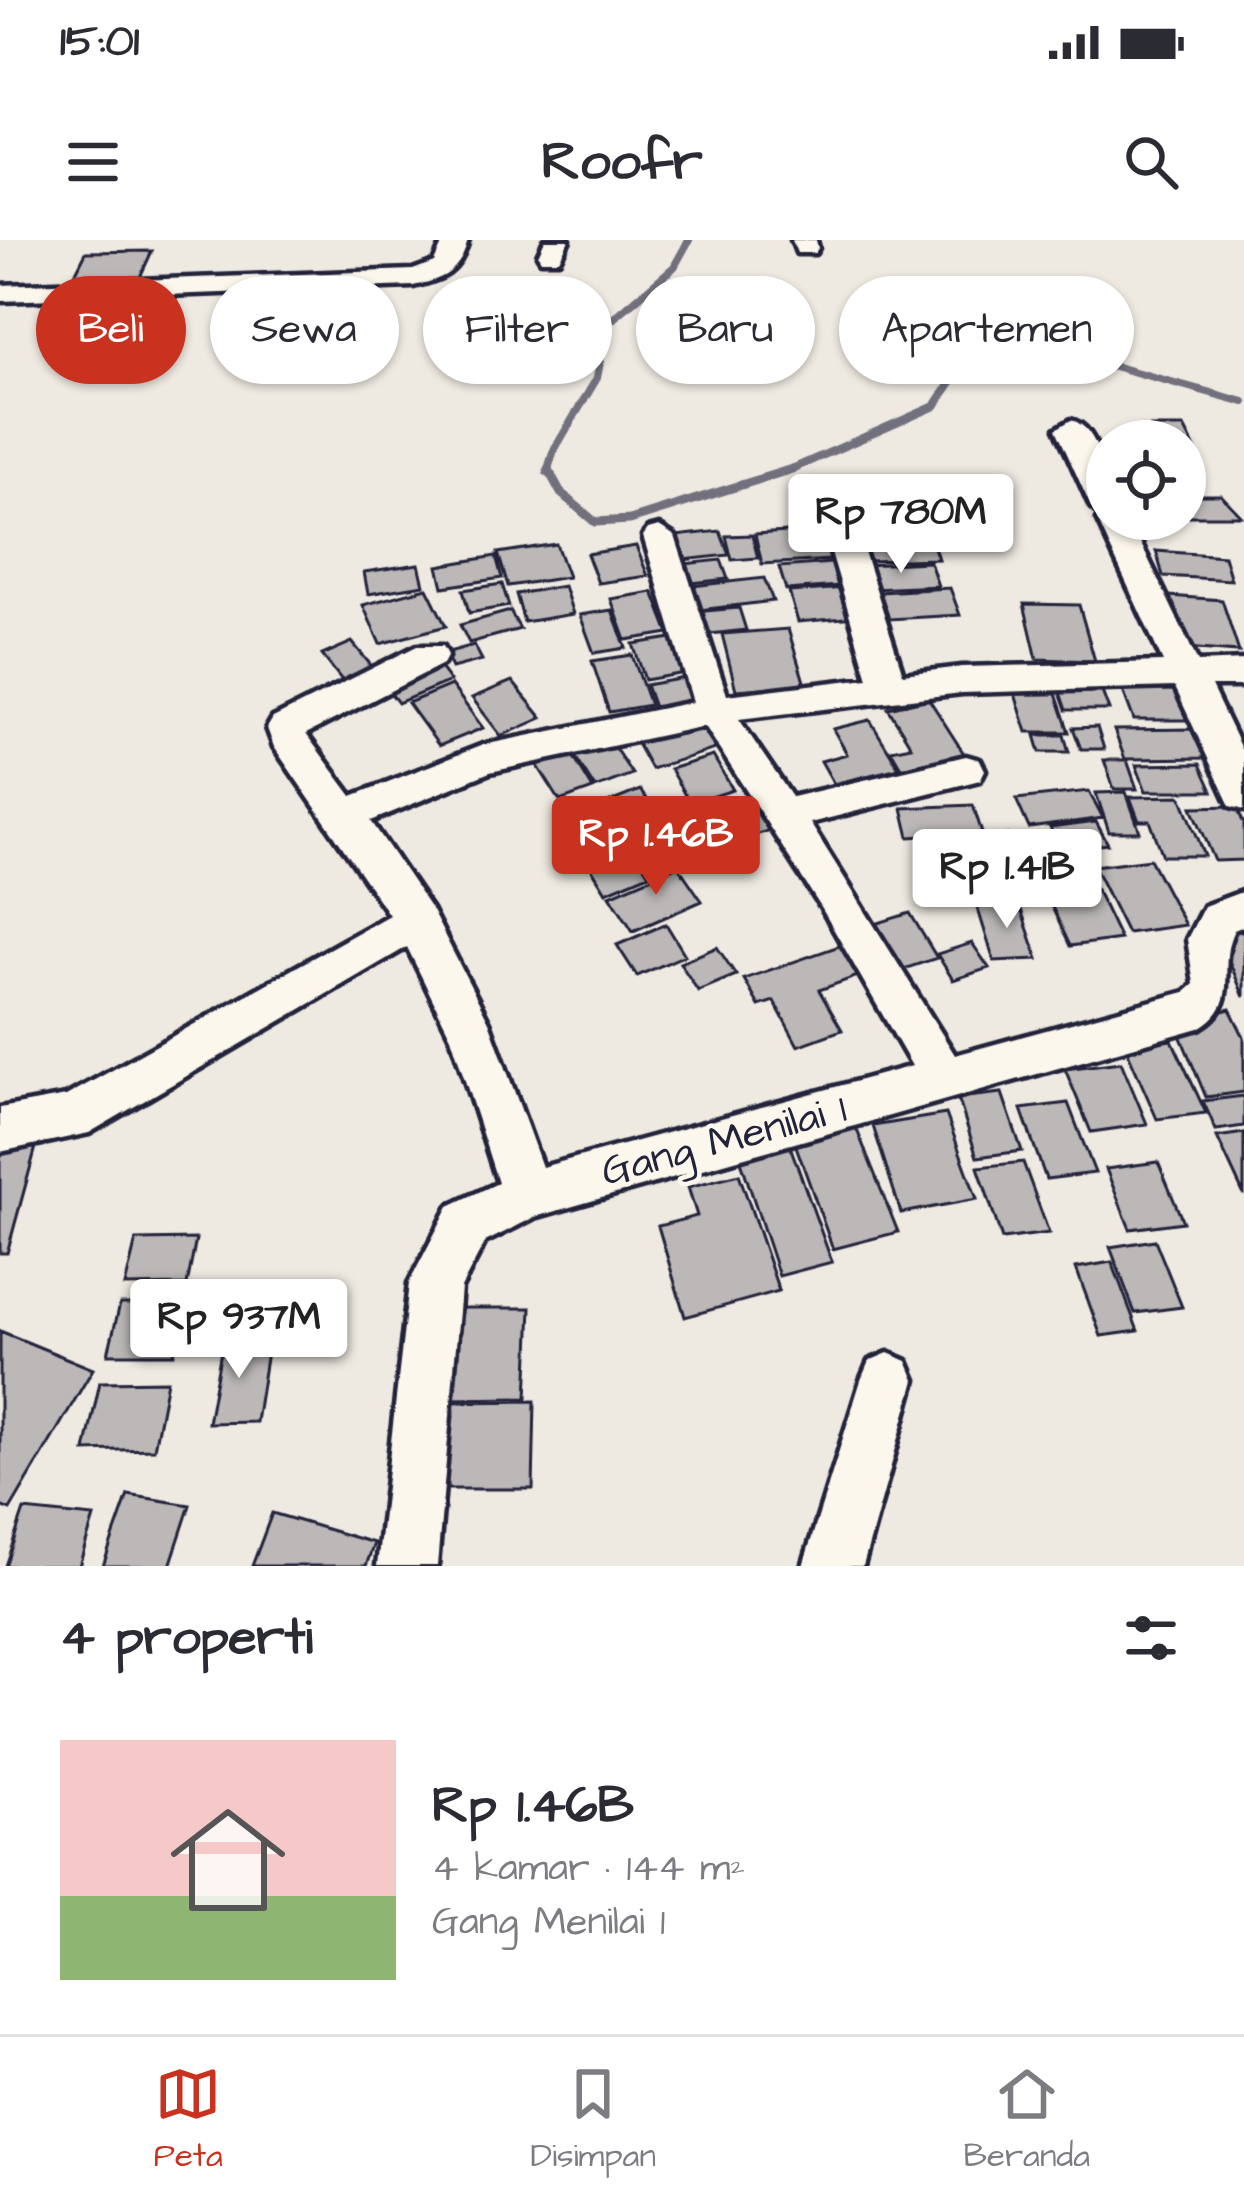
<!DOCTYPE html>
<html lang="id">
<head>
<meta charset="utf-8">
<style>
	:root { --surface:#fff; --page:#f7f7f7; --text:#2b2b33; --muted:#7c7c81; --line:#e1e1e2; --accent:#c8321e }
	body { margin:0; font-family:"Architects Daughter",sans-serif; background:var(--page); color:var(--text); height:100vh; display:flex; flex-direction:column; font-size:45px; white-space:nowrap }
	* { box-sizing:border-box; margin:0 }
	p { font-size:39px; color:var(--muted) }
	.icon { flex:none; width:66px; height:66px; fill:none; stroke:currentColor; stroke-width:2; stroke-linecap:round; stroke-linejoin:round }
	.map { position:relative; height:1326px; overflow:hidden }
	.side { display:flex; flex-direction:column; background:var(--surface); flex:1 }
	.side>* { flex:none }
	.top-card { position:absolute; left:36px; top:36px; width:1173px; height:108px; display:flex; gap:24px }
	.buttons { position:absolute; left:1086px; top:180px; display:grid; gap:24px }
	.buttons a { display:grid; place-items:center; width:120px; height:120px; border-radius:50%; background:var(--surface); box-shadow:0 3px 9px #0004; font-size:60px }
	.price { position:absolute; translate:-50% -102px; padding:0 27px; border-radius:12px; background:#fff; color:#222; font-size:39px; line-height:78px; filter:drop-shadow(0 3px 6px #0008) }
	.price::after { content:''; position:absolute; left:50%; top:72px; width:36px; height:27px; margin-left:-18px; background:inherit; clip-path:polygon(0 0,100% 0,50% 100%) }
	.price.active { background:var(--accent); color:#fff }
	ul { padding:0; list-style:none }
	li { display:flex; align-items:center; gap:36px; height:300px; padding:0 60px }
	li span { display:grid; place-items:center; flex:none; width:336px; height:240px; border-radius:0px; color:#555 }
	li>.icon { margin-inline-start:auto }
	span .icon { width:144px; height:144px; fill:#fffc; stroke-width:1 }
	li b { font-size:51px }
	h2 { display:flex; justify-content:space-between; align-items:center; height:144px; padding:0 60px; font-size:51px }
	.chip { padding:0 42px; border-radius:54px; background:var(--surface); box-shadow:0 3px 9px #0004; font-size:42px; line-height:108px }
	.chip.active { background:var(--accent); color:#fff }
	.status { display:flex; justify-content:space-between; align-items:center; height:84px; padding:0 60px; background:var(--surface); direction:ltr }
	.status svg { height:33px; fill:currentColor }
	header { display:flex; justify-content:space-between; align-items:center; height:156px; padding:0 60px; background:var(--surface); font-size:54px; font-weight:700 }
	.menu { display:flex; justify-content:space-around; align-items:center; height:168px; border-top:3px solid var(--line); background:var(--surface); font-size:33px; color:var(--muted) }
	.menu a { display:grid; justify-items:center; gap:6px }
	.menu .active { color:var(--accent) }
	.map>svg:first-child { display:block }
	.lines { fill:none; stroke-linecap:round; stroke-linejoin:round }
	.stream-far1 { stroke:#716f7c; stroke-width:8 }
	.stream { stroke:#716f7c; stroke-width:9 }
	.building { fill:#bcb8b8; stroke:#22223b; stroke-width:3 }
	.minor-casing { stroke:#22223b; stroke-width:9 }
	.minor { fill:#fbf7ec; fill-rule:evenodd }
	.labels { text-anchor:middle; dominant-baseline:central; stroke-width:9; stroke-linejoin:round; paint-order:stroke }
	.street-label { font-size:42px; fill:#22223b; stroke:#fbf7ec }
</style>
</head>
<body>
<div class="status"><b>15:01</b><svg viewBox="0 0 49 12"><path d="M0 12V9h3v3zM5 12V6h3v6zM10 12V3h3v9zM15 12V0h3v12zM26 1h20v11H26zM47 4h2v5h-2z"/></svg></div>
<header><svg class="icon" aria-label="menu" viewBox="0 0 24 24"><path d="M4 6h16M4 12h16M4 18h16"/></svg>Roofr<svg class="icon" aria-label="search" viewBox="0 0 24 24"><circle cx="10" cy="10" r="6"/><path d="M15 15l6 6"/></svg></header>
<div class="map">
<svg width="1244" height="1326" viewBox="0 0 1244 1326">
	<rect width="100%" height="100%" fill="#eeeae2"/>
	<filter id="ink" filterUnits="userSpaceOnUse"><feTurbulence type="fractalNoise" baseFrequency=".00833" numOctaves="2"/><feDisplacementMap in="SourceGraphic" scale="24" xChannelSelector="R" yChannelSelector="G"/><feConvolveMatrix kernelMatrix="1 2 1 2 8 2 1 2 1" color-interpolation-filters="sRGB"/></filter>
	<g filter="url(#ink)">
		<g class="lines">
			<path class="stream-far1" d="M547 232 554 210 597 138 607 84 674 27 689 0
				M785 232 935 166 955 136 1007 108 1059 111 1244 162"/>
			<path class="stream" d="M548 229 561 253 595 282 630 280 792 229"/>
		</g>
		<path class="building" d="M152 11 140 37 73 38 86 12Z
			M1151 187H1184L1201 220H1185V201H1158Z
			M1185 255H1221L1241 276H1185Z
			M920 272 927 293 863 295 857 274Z
			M821 290 830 320 762 324 755 294Z
			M720 291 729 315 674 321 666 297Z
			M752 295 758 318 732 320 726 296Z
			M930 295 938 319 867 321 861 298Z
			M556 304 568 337 508 346 498 313Z
			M636 306 648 336 598 343 587 314Z
			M1156 311 1224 316 1231 340 1163 336Z
			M496 316 502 338 443 347 438 326Z
			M721 320 728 339 682 344 675 325Z
			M844 322 852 345 786 350 779 327Z
			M930 322 938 346 871 349 864 325Z
			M419 324 424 345 368 354 364 332Z
			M764 338 773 361 691 371 683 347Z
			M502 344 509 366 469 373 463 350Z
			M564 346 573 374 524 382 516 354Z
			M427 348 446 386 380 404 363 365Z
			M847 348 857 377 798 382 789 352Z
			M950 348 960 375 889 379 880 352Z
			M653 352 669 393 626 400 611 359Z
			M1169 356 1222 360 1239 412 1184 408Z
			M1024 364 1079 365 1095 421 1037 419Z
			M739 368 746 390 701 395 694 372Z
			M612 370 626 408 594 413 580 375Z
			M510 371 520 389 469 403 460 385Z
			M788 389 805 445 736 450 722 394Z
			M672 398 685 433 645 440 633 404Z
			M352 402 374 429 344 443 322 415Z
			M474 405 482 420 452 428 445 413Z
			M632 415 650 465 609 472 592 421Z
			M435 421 450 441 398 463 383 443Z
			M685 438 696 463 655 470 646 445Z
			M512 441 542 478 501 496 472 458Z
			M1120 443H1171L1187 480H1134Z
			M1057 444H1099L1109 470H1066Z
			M451 445 483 488 439 506 408 463Z
			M1015 454H1056L1069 492H1027Z
			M929 459 968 520 905 534 891 510 911 506 888 468Z
			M706 477 725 506 651 529 634 498Z
			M870 480 899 528 834 544 821 521 847 514 833 489Z
			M1097 487 1104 509H1081L1073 488Z
			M1196 489 1209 518 1125 519 1114 490Z
			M1035 495H1064L1069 512H1040Z
			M607 496 632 534 595 548 571 510Z
			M570 511 593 549 560 561 536 523Z
			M713 516 733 550 690 564 670 529Z
			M1104 520H1127L1137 549H1114Z
			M1200 524 1212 551H1146L1136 525Z
			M640 550 675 601 638 616 649 634 606 652 562 581Z
			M1089 551 1103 578 1029 588 1016 559Z
			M1126 552 1140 592H1109L1096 553Z
			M1181 556 1205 616H1163L1150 581H1139L1130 557Z
			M769 559 785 585 713 609 697 582Z
			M973 565 982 593 909 597 902 568Z
			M1236 566 1244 584V620L1215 621 1192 567Z
			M1096 582 1108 604 1061 610 1050 588Z
			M1009 595 1024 629 974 635 960 602Z
			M1071 615 1085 643 1044 648 1031 620Z
			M1150 619 1185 685 1127 693 1094 626Z
			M678 626 702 661 633 691 610 655Z
			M1095 647 1120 699 1070 706 1045 652Z
			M1018 661 1038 719 994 721 976 663Z
			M910 673 937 718 892 733 865 687Z
			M666 684 685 715 637 736 617 705Z
			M1244 691V757L1217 692Z
			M972 703 989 728 953 740 937 714Z
			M842 705 861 735 819 750 842 790 798 806 774 761 759 766 744 739Z
			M717 707 736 735 698 751 680 723Z
			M1230 769 1244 797V852L1206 857 1175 783Z
			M1172 800 1206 873 1157 879 1125 806Z
			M1121 822 1147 884 1091 892 1065 829Z
			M1002 853 1022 911 977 917 958 858Z
			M1244 856V886L1216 890 1203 861Z
			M1068 863 1095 933 1046 939 1021 869Z
			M946 874 977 959 901 973 873 886Z
			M853 880 898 992 833 1009 792 895Z
			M1244 893V955L1217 897Z
			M790 906 832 1022 779 1036 740 918Z
			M36 907 7 1013H0V908Z
			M1023 922 1049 993 1002 999 978 927Z
			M1158 922 1183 982 1130 989 1106 929Z
			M739 934 779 1051 685 1077 658 986 697 976 688 947Z
			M196 999 187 1045 125 1046 136 1000Z
			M1155 1000 1182 1067 1135 1073 1110 1007Z
			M1112 1022 1138 1091 1101 1096 1076 1028Z
			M120 1064H185L174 1114H108Z
			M450 1068H531L527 1158 443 1159Z
			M0 1091 93 1129 10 1270 0 1266Z
			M269 1099 256 1182 208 1183 223 1100Z
			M167 1141 154 1209 85 1211 100 1142Z
			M535 1161 533 1249H434L442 1162Z
			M128 1255 190 1265 170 1326H103Z
			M24 1270 94 1277 79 1326H5Z
			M272 1273 374 1303 366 1326H252Z"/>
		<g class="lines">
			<g class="minor-casing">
				<path id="minor" d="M444 0H468C460 32 444 39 413 46L0 61V45L413 30 434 22Z
					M545 0H569L559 20H541L538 15Z
					M792 0H816L818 8 815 13H797Z
					M1071 180C1104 188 1107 251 1107 279H1129L1198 422 1244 420V446H1211L1244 515V570L1230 566 1175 447 962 453 739 479 792 557 966 516 980 520 985 530 980 540 810 583 955 815 1185 752 1194 744 1187 699 1204 666 1244 651V686L1234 690C1215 728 1244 763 1199 788L535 977 485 1002 461 1048 437 1326H377L409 1043 449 966 498 943 451 797 407 707 89 893 0 912V868L66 856 389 675 274 507 267 488 273 478 417 406H443L448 415 443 424 306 494 352 556 483 505 693 462 643 296 648 289 659 286 675 296 727 455 868 438 817 264 833 254 849 264 903 434 962 427 1163 422 1097 279 1100 275 1091 267 1056 189ZM705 486 822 669 912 826 542 927 489 782 431 669 371 581 490 532Z
					M888 1113 907 1121 915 1140 863 1326H803L861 1140 869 1121Z"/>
			</g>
			<use href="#minor" class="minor"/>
		</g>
	</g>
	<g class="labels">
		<g class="street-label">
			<text transform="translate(724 901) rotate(-15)">Gang Menilai 1</text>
		</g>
	</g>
</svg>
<div class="buttons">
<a><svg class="icon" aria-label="locate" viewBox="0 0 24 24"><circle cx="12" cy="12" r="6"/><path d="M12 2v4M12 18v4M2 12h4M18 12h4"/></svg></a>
</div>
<b class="price" style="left:901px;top:336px">Rp 780M</b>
<b class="price active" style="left:656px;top:658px">Rp 1.46B</b>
<b class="price" style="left:1007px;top:691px">Rp 1.41B</b>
<b class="price" style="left:239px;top:1141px">Rp 937M</b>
<div class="top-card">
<a class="chip active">Beli</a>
<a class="chip">Sewa</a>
<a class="chip">Filter</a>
<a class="chip">Baru</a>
<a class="chip">Apartemen</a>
</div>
</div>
<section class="side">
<h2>4 properti<svg class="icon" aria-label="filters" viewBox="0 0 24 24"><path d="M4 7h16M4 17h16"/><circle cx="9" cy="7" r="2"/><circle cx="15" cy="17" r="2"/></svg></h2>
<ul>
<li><span style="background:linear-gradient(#f6c9c9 65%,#8fb573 0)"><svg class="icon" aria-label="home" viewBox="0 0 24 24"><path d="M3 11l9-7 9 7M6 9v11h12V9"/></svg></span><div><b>Rp 1.46B</b><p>4 kamar · 144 m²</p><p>Gang Menilai 1</p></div></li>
</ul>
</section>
<nav class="menu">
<a class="active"><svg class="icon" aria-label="map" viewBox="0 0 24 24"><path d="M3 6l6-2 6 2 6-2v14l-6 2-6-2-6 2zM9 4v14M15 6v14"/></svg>Peta</a>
<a><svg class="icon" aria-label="saved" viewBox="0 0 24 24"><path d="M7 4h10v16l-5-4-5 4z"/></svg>Disimpan</a>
<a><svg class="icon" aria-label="home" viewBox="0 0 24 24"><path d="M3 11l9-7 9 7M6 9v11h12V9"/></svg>Beranda</a>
</nav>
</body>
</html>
